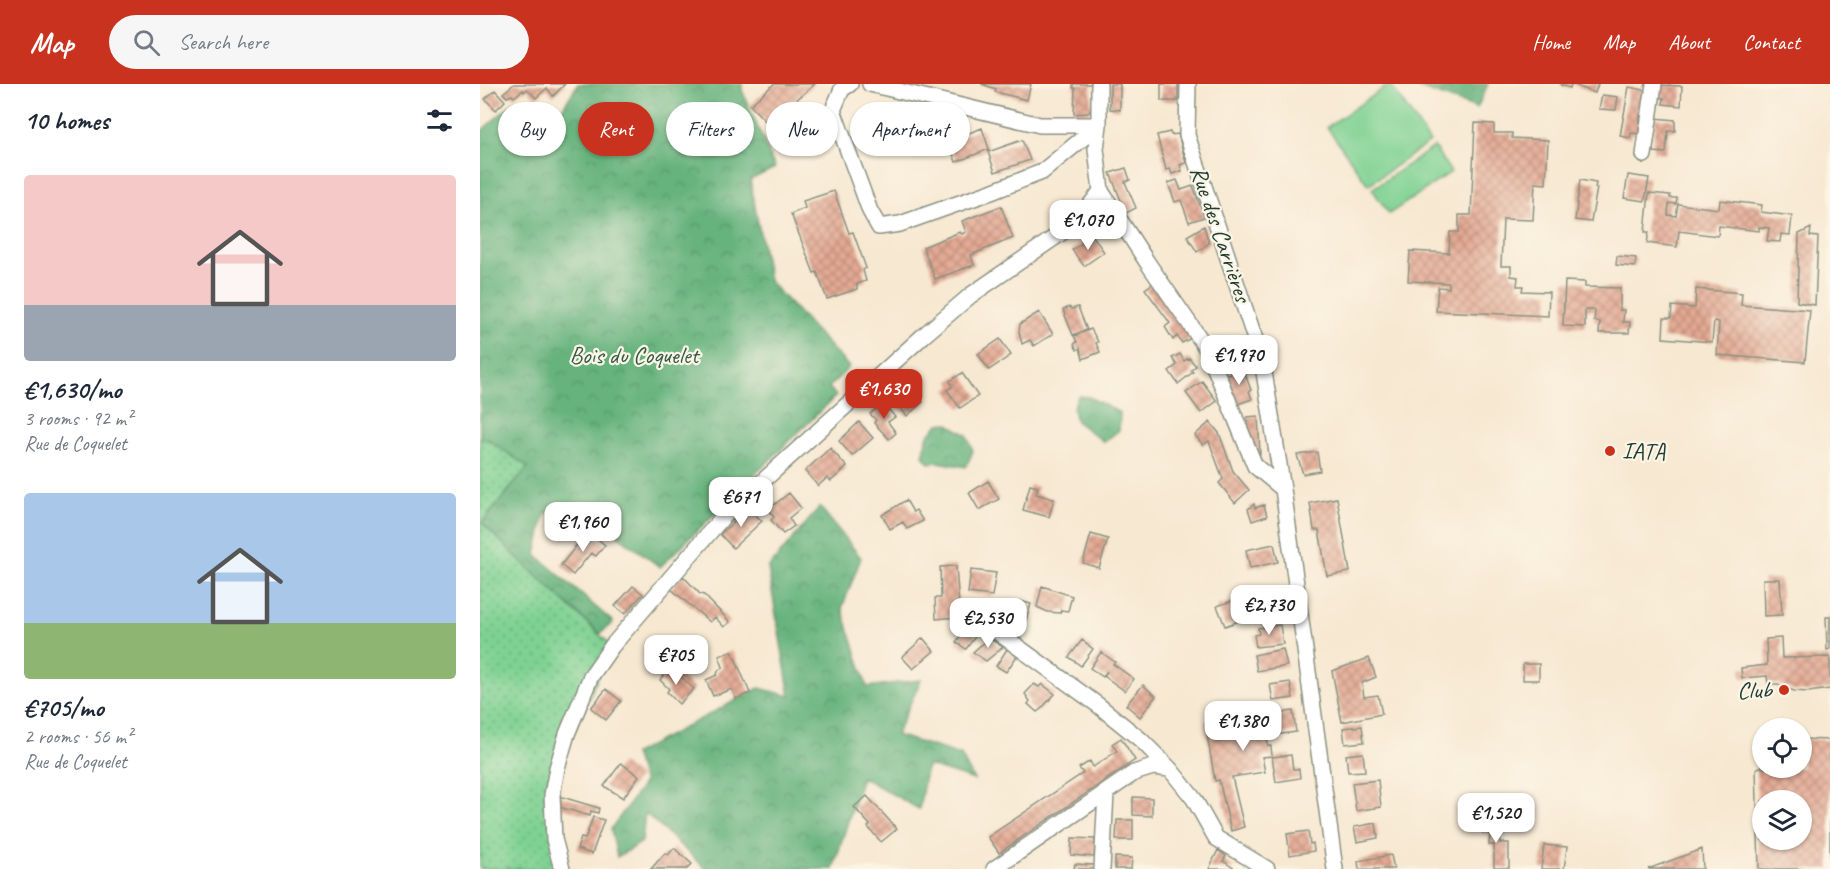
<!DOCTYPE html>
<html lang="en">
<head>
<meta charset="utf-8">
<style>
	:root { --surface:#fff; --page:#f6f6f7; --text:#1f2937; --muted:#747a83; --accent:#c8321e }
	body { margin:0; font-family:Caveat,sans-serif; background:var(--page); color:var(--text); height:100vh; display:flex; flex-direction:column; font-size:22px; white-space:nowrap }
	* { box-sizing:border-box; margin:0 }
	p { font-size:20px; color:var(--muted) }
	.icon { flex:none; width:33px; height:33px; fill:none; stroke:currentColor; stroke-width:2; stroke-linecap:round; stroke-linejoin:round }
	.map { position:relative; flex:1; overflow:hidden }
	.drawer { display:flex; flex-direction:column; background:var(--surface); width:480px }
	.drawer>* { flex:none }
	.guide { position:absolute; left:18px; top:18px; width:570px; height:54px; display:flex; gap:12px }
	.buttons { position:absolute; left:1272px; top:634px; display:grid; gap:12px }
	.buttons a { display:grid; place-items:center; width:60px; height:60px; border-radius:50%; background:var(--surface); box-shadow:0 2px 4px #0004; font-size:30px }
	.price { position:absolute; translate:-50% -51px; padding:0 14px; border-radius:12px; background:#fff; color:#222; font-size:20px; line-height:39px; filter:drop-shadow(0 2px 3px #0008) }
	.price::after { content:''; position:absolute; left:50%; top:36px; width:18px; height:14px; margin-left:-9px; background:inherit; clip-path:polygon(0 0,100% 0,50% 100%) }
	.price.active { background:var(--accent); color:#fff }
	ul { padding:0; list-style:none }
	li { display:grid; align-content:center; gap:12px; height:318px; padding:0 24px }
	li span { display:grid; place-items:center; height:186px; border-radius:6px; color:#555 }
	li>.icon { margin-inline-start:auto }
	span .icon { width:108px; height:108px; fill:#fffc; stroke-width:1 }
	li b { font-size:26px }
	h2 { display:flex; justify-content:space-between; align-items:center; height:72px; padding:0 24px; font-size:26px }
	.chip { padding:0 21px; border-radius:27px; background:var(--surface); box-shadow:0 2px 4px #0004; font-size:21px; line-height:54px }
	.chip.active { background:var(--accent); color:#fff }
	header { display:flex; align-items:center; gap:36px; box-sizing:border-box; height:84px; padding:0 30px; background:var(--accent); color:#fff }
	header strong { font-size:28px }
	nav { display:flex; gap:33px; margin-inline-start:auto; font-size:21px }
	.search { width:420px; height:54px; background:var(--page); display:flex; align-items:center; gap:15px; box-sizing:border-box; padding:0 21px; border-radius:33px; color:var(--muted); font-size:22px }
	main { display:flex; flex:1; min-height:0 }
	.map>svg:first-child { display:block }
	.grass { fill:url(#grass-dots); stroke:#4e8764; stroke-width:1.5 }
	.forest { fill:url(#forest-crowns); stroke:#427858; stroke-width:1.5 }
	.park { fill:#7ed193; stroke:#4e8764; stroke-width:1.5 }
	.building { fill:url(#building-cross-hatch); fill-rule:evenodd }
	.lines { fill:none; stroke-linecap:round; stroke-linejoin:round }
	.minor-casing { stroke:#8b9282; stroke-width:18 }
	.minor { stroke:#fff; stroke-width:15 }
	.poi-dot { fill:#c8321e; stroke:#fcf5e5; stroke-width:2 }
	.labels { text-anchor:middle; dominant-baseline:central; stroke-width:4.5; stroke-linejoin:round; paint-order:stroke }
	.street-label { font-size:24px; fill:#1f3d34; stroke:#fcf5e5 }
	.park-label { font-size:24px; fill:#325b47; stroke:#fcf5e5 }
	.poi-label { font-size:24px; fill:#1f3d34; stroke:#fcf5e5; text-anchor:start }
</style>
</head>
<body>
<header>
<strong>Map</strong>
<div class="search"><svg class="icon" aria-label="search" viewBox="0 0 24 24"><circle cx="10" cy="10" r="6"/><path d="M15 15l6 6"/></svg>Search here</div>
<nav><a>Home</a><a>Map</a><a>About</a><a>Contact</a></nav>
</header>
<main>
<section class="drawer">
<h2>10 homes<svg class="icon" aria-label="filters" viewBox="0 0 24 24"><path d="M4 7h16M4 17h16"/><circle cx="9" cy="7" r="2"/><circle cx="15" cy="17" r="2"/></svg></h2>
<ul>
<li><span style="background:linear-gradient(#f6c9c9 70%,#9aa5b1 0)"><svg class="icon" aria-label="home" viewBox="0 0 24 24"><path d="M3 11l9-7 9 7M6 9v11h12V9"/></svg></span><div><b>€1,630/mo</b><p>3 rooms · 92 m²</p><p>Rue de Coquelet</p></div></li>
<li><span style="background:linear-gradient(#a9c7e8 70%,#8fb573 0)"><svg class="icon" aria-label="home" viewBox="0 0 24 24"><path d="M3 11l9-7 9 7M6 9v11h12V9"/></svg></span><div><b>€705/mo</b><p>2 rooms · 56 m²</p><p>Rue de Coquelet</p></div></li>
</ul>
</section>
<div class="map">
<svg width="1350" height="785" viewBox="0 0 1350 785">
	<defs>
		<pattern id="grass-dots" width="8" height="8" patternUnits="userSpaceOnUse" patternTransform="scale(1.5)"><rect width="8" height="8" fill="#7ed193"/><path d="M2 2h.1M6 6h.1" fill="none" stroke="#67ab79" stroke-width="1.8" stroke-linecap="round"/></pattern>
		<pattern id="forest-crowns" width="20" height="18" patternUnits="userSpaceOnUse" patternTransform="scale(1.5)"><rect width="20" height="18" fill="#66b37d"/><path d="M2 6a3 3 0 1 1 6 0M12 15a3 3 0 1 1 6 0" fill="none" stroke="#539367"/></pattern>
		<pattern id="building-cross-hatch" width="8" height="8" patternUnits="userSpaceOnUse" patternTransform="scale(1.5)"><rect width="8" height="8" fill="#e4a993"/><path d="M0 0l8 8M0 8l8-8" fill="none" stroke="#b88b79"/></pattern>
	</defs>
	<rect width="100%" height="100%" fill="#fcf5e5"/>
	<filter id="ink" filterUnits="userSpaceOnUse"><feTurbulence type="fractalNoise" baseFrequency=".0167" numOctaves="2"/><feDisplacementMap in="SourceGraphic" scale="12" xChannelSelector="R" yChannelSelector="G"/><feConvolveMatrix kernelMatrix="1 2 1 2 8 2 1 2 1" color-interpolation-filters="sRGB"/></filter>
	<filter id="wash" filterUnits="userSpaceOnUse"><feTurbulence type="fractalNoise" baseFrequency=".008" numOctaves="4" result="noise"/><feDisplacementMap in="SourceGraphic" scale="24" xChannelSelector="R" yChannelSelector="G"/><feGaussianBlur stdDeviation="1.35" result="paint"/><feColorMatrix in="noise" values="0 0 0 0 0 0 0 0 0 0 0 0 0 0 0 0 0 1.4 0 .05"/><feComposite in="paint" operator="in"/></filter>
	<g filter="url(#wash)">
		<rect width="100%" height="100%" fill="#f7e8d1"/>
		<path class="grass" d="M0 355 9 356 48 383 2 439 49 485 132 562 77 684 82 785H0Z"/>
		<path class="forest" d="M98 0H262V6L295 84 270 96 289 197 369 283 349 303 356 312 180 483 117 436 65 429 56 471 133 538 120 550 49 485 2 439 48 383 9 356 0 355V48L34 18 71 42Z
			M928 0H1008L997 24Z
			M598 312 609 313 640 329 639 346 624 358 596 337 593 324Z
			M467 339 487 351 493 367 486 383 458 378 449 379 443 372 448 351 459 340Z
			M340 423 381 474 362 524 387 603 441 596 416 651 481 671 494 696 447 681 439 725 382 693 353 785H226L165 729 162 758 137 773 131 745 164 699 154 670 279 604 310 612 288 484Z"/>
		<path class="park" d="M910 0 950 58 888 101 847 43Z
			M954 63 971 88 909 130 892 105Z"/>
		<g id="blocks">
			<path class="building" d="M34 0H85L73 12 67 4 56 14 47 5 44 8 43 6 34 13 32 11 27 13 23 9Z
				M294 0H335L288 40 270 21Z
				M501 0H551L547 16 515 8 516 5Z
				M593 0H611L612 24 608 29 594 30 595 4H593Z
				M630 0H640V26L630 25Z
				M681 0H698V17H681Z
				M1091 0H1118L1115 9 1091 0 1090 4 1080 1Z
				M1178 1 1202 2 1201 22 1183 20 1184 14 1177 13Z
				M1149 3 1169 7 1164 28H1161L1159 38 1162 39 1160 50 1151 49 1150 54 1140 52Z
				M15 6 25 17 16 26 5 15Z
				M1122 11 1138 13 1136 26 1119 25Z
				M462 34 470 54 436 67 428 47Z
				M1175 34 1195 36V47H1188L1186 69 1173 68Z
				M995 39 1014 40V49H1032V54L1068 56 1066 100 1055 99 1053 136 1023 135 1021 182H1031V192L1038 193 1037 202H1043L1042 207 1069 208 1068 232 956 227 958 203 969 204V199L928 197 930 167 969 169 970 148H979V131H991Z
				M502 44 509 65 476 78 468 57Z
				M690 48 691 51 698 50 706 79 700 81 702 87 692 90 690 85 686 86 677 51Z
				M542 56 550 76 515 88 508 68Z
				M646 84 650 96 645 98 656 124 646 129 630 89Z
				M1148 91 1169 94 1165 117 1144 114Z
				M697 96 701 106 713 102 724 133 709 138 701 116 695 118 688 99Z
				M1100 96 1116 99 1115 104H1117L1111 138 1095 136Z
				M354 107 369 149 373 148 386 184 383 186 386 197 377 200V205L347 215 337 188 334 189 311 130 325 124 323 117Z
				M1169 109 1190 111V114H1197L1196 120 1189 119 1188 131 1196 132 1198 120 1239 125 1240 116 1282 121 1281 128 1312 132 1310 151 1301 150 1300 158 1287 157 1289 144 1279 143V147L1239 142 1238 152 1199 147 1197 163 1167 159 1169 148H1165Z
				M521 122 533 154 491 171 494 181 455 195 443 163 480 148 482 150 486 148 482 137Z
				M724 142 729 159 717 168 707 152Z
				M1331 144 1330 152 1338 153 1335 221 1317 218 1319 150Z
				M613 152 624 168 604 182 592 166Z
				M1137 172 1156 174 1155 183 1136 181Z
				M1085 197 1105 198V203L1140 204V226H1144L1143 238H1150L1149 249H1119L1120 238 1114 237 1115 226H1105V243L1083 242Z
				M675 198 713 253 702 259 697 252 693 256 685 243 690 239 665 205Z
				M1216 205 1262 209 1261 221 1330 226 1325 278 1237 271 1239 238 1234 237 1232 258 1183 254 1184 234H1191L1192 222 1215 224Z
				M589 223 592 225 598 223 607 246 593 251 583 226Z
				M559 228 573 250 554 262 550 256 542 260 539 248 540 240Z
				M611 245 618 258 616 259 620 268 603 275 600 264 597 266 594 260 597 258 594 252Z
				M520 255 531 271 509 286 498 270Z
				M700 270 704 277 709 274 716 282 711 286 713 288 698 300 689 287 697 281 692 274Z
				M763 284 771 306 769 307 772 315 755 321 745 291Z
				M482 289 498 312 480 324 467 306 472 303 470 297Z
				M722 297 737 317 721 329 706 309Z
				M424 300 443 318 427 332 410 312Z
				M403 319 415 333 408 338 416 349 409 355 394 339 396 336 390 330Z
				M778 332 780 370H773L769 359 767 333Z
				M379 338 393 354 372 372 359 357Z
				M730 338 739 349 753 387 769 406 755 419 739 399 743 395 729 357 723 361 715 351Z
				M350 364 367 383 351 397 347 394 338 402 325 387Z
				M837 368 840 387 823 390 817 371Z
				M508 397 519 415 499 426 489 409Z
				M550 401 558 403 556 410 574 415 569 433 543 426Z
				M309 409 321 424 309 434 314 442 303 450 291 436 294 433 289 425Z
				M857 414 870 488 847 492 839 446H834L830 419Z
				M426 416 433 428 436 426 443 437 427 445 423 438 410 445 402 431Z
				M774 420 775 424 784 421 787 432 772 437 768 425Z
				M269 425 282 437 253 464 240 450Z
				M108 447 125 461 116 472 111 469 93 491 81 481Z
				M611 450 628 455 619 484 603 479Z
				M794 460 798 478 770 484 766 466Z
				M476 482 479 522 476 526 477 533 456 535 455 514H461L460 483Z
				M491 486 516 489 512 512 488 509Z
				M203 492 220 510 224 511 250 538 244 543 235 533 230 538 191 505Z
				M1283 495H1300L1302 531 1284 532Z
				M153 502 163 510 145 530 135 522Z
				M562 502 592 512 588 527 581 526 580 529 568 528 557 523Z
				M755 516 762 536 745 542 737 522Z
				M540 517 551 520 543 546 524 540 527 529 536 532Z
				M1346 533H1350V565L1347 566Z
				M800 541 803 560 776 563 774 551 779 550 778 544Z
				M487 543 497 550 486 565 476 558Z
				M443 554 454 567 433 585 422 573Z
				M509 554 523 563 506 577 493 568Z
				M1301 554 1302 574 1350 573V605L1328 608 1314 607 1298 600H1288L1287 592 1262 594 1261 584 1287 581 1286 555Z
				M602 556 613 565 601 582 589 573Z
				M527 565 537 572 526 588 516 582Z
				M803 565 807 582 777 587 774 571Z
				M252 567 270 609 256 615 252 605 233 612 226 596 237 591 238 587 243 583 239 572Z
				M621 568 635 578 633 580 654 595 645 607 624 592 627 587 623 593 610 584Z
				M889 574 896 593 882 599 884 613 898 611 902 630 862 638 852 587Z
				M1043 580H1059V596H1043Z
				M191 583 214 605 199 620 187 608 189 605 180 596Z
				M810 598 813 614 793 617 790 601Z
				M554 600 559 603 562 600 575 610 561 625 557 628 548 620 550 617 545 610Z
				M663 601 676 612 660 633 646 621Z
				M126 605 141 617 126 636 111 624Z
				M813 627 816 648 787 652 788 662H791L792 672 782 673 785 688 752 693 764 743 751 747 739 696 735 697 725 639Z
				M882 642 884 658 865 660 863 644Z
				M641 654 655 676 519 769 508 753 603 689 599 684 610 677 613 683 637 667 632 660Z
				M1322 655 1350 656V785H1279L1276 685 1282 682V684H1322ZM1282 717H1322V756H1282Z
				M883 669 885 687 868 688 866 671Z
				M811 671 813 685H819L820 694 796 698 792 673Z
				M141 679 159 692 143 714 124 702Z
				M898 696 901 723 876 727 872 699Z
				M79 712 119 724 118 729 111 727 110 732 79 723Z
				M387 712 417 745 401 758 388 743 390 741 374 723Z
				M653 713 672 714V732L653 731Z
				M1003 730H1014V755H1020V759H1029V784H1014V761H1009L1010 749H1003Z
				M113 733 124 736 112 770 97 765 101 754 105 755Z
				M637 736H653V756H636Z
				M896 739 898 754 877 758 874 743Z
				M828 747 830 760 833 759 834 767 810 771 807 750Z
				M592 754 615 755 614 773 591 771Z
				M1064 761 1087 763 1084 785H1061Z
				M194 764 212 780 207 785H171L185 769 188 771Z
				M1222 765 1223 785H1168Z
				M738 766 746 772 743 777 755 785H729Z
				M911 771 914 785H879L878 777Z
				M635 773 652 774 651 785H635Z
				M595 780 614 781V785H594Z"/>
		</g>
	</g>
	<g filter="url(#ink)">
		<use href="#blocks" fill-opacity="0" stroke="#8b9282" stroke-width="1.5"/>
		<g class="lines">
			<g class="minor-casing">
				<path id="minor" d="M370 0 362 5 353 26 390 127 399 143 420 140 511 108 562 88 619 41
					M390 0 560 41H619
					M708 0 707 51 782 276 803 405 855 785
					M1164 71 1174 0
					M621 107 667 178 727 265 775 382 803 405
					M494 531 618 621 661 656 690 685 714 715 736 754 787 785
					M82 785 74 755 72 711 77 684 87 650 111 592 132 562 242 434 443 252 491 211 584 147 607 125 621 107 616 65 619 41V0
					M514 785 654 689 673 683 690 685
					M622 785 626 709"/>
			</g>
			<use href="#minor" class="minor"/>
		</g>
	</g>
	<g class="poi-dot">
		<circle cx="1130" cy="367" r="6"/>
		<circle cx="1304" cy="606" r="6"/>
	</g>
	<g class="labels">
		<g class="street-label">
			<text transform="translate(741 150) rotate(71)">Rue des Carrières</text>
		</g>
		<g class="park-label">
			<text x="154" y="271">Bois du Coquelet</text>
		</g>
		<g class="poi-label">
			<text x="1142" y="367">IATA</text>
			<text x="1292" y="606" text-anchor="end">Club</text>
		</g>
	</g>
</svg>
<div class="buttons">
<a><svg class="icon" aria-label="locate" viewBox="0 0 24 24"><circle cx="12" cy="12" r="6"/><path d="M12 2v4M12 18v4M2 12h4M18 12h4"/></svg></a>
<a><svg class="icon" aria-label="layers" viewBox="0 0 24 24"><path d="M12 4l9 5-9 5-9-5zM3 14l9 5 9-5"/></svg></a>
</div>
<b class="price" style="left:608px;top:167px">€1,070</b>
<b class="price" style="left:759px;top:302px">€1,970</b>
<b class="price active" style="left:404px;top:336px">€1,630</b>
<b class="price" style="left:261px;top:444px">€671</b>
<b class="price" style="left:103px;top:469px">€1,960</b>
<b class="price" style="left:789px;top:552px">€2,730</b>
<b class="price" style="left:508px;top:565px">€2,530</b>
<b class="price" style="left:196px;top:602px">€705</b>
<b class="price" style="left:763px;top:668px">€1,380</b>
<b class="price" style="left:1016px;top:760px">€1,520</b>
<div class="guide">
<a class="chip">Buy</a>
<a class="chip active">Rent</a>
<a class="chip">Filters</a>
<a class="chip">New</a>
<a class="chip">Apartment</a>
</div>
</div>
</main>
</body>
</html>
